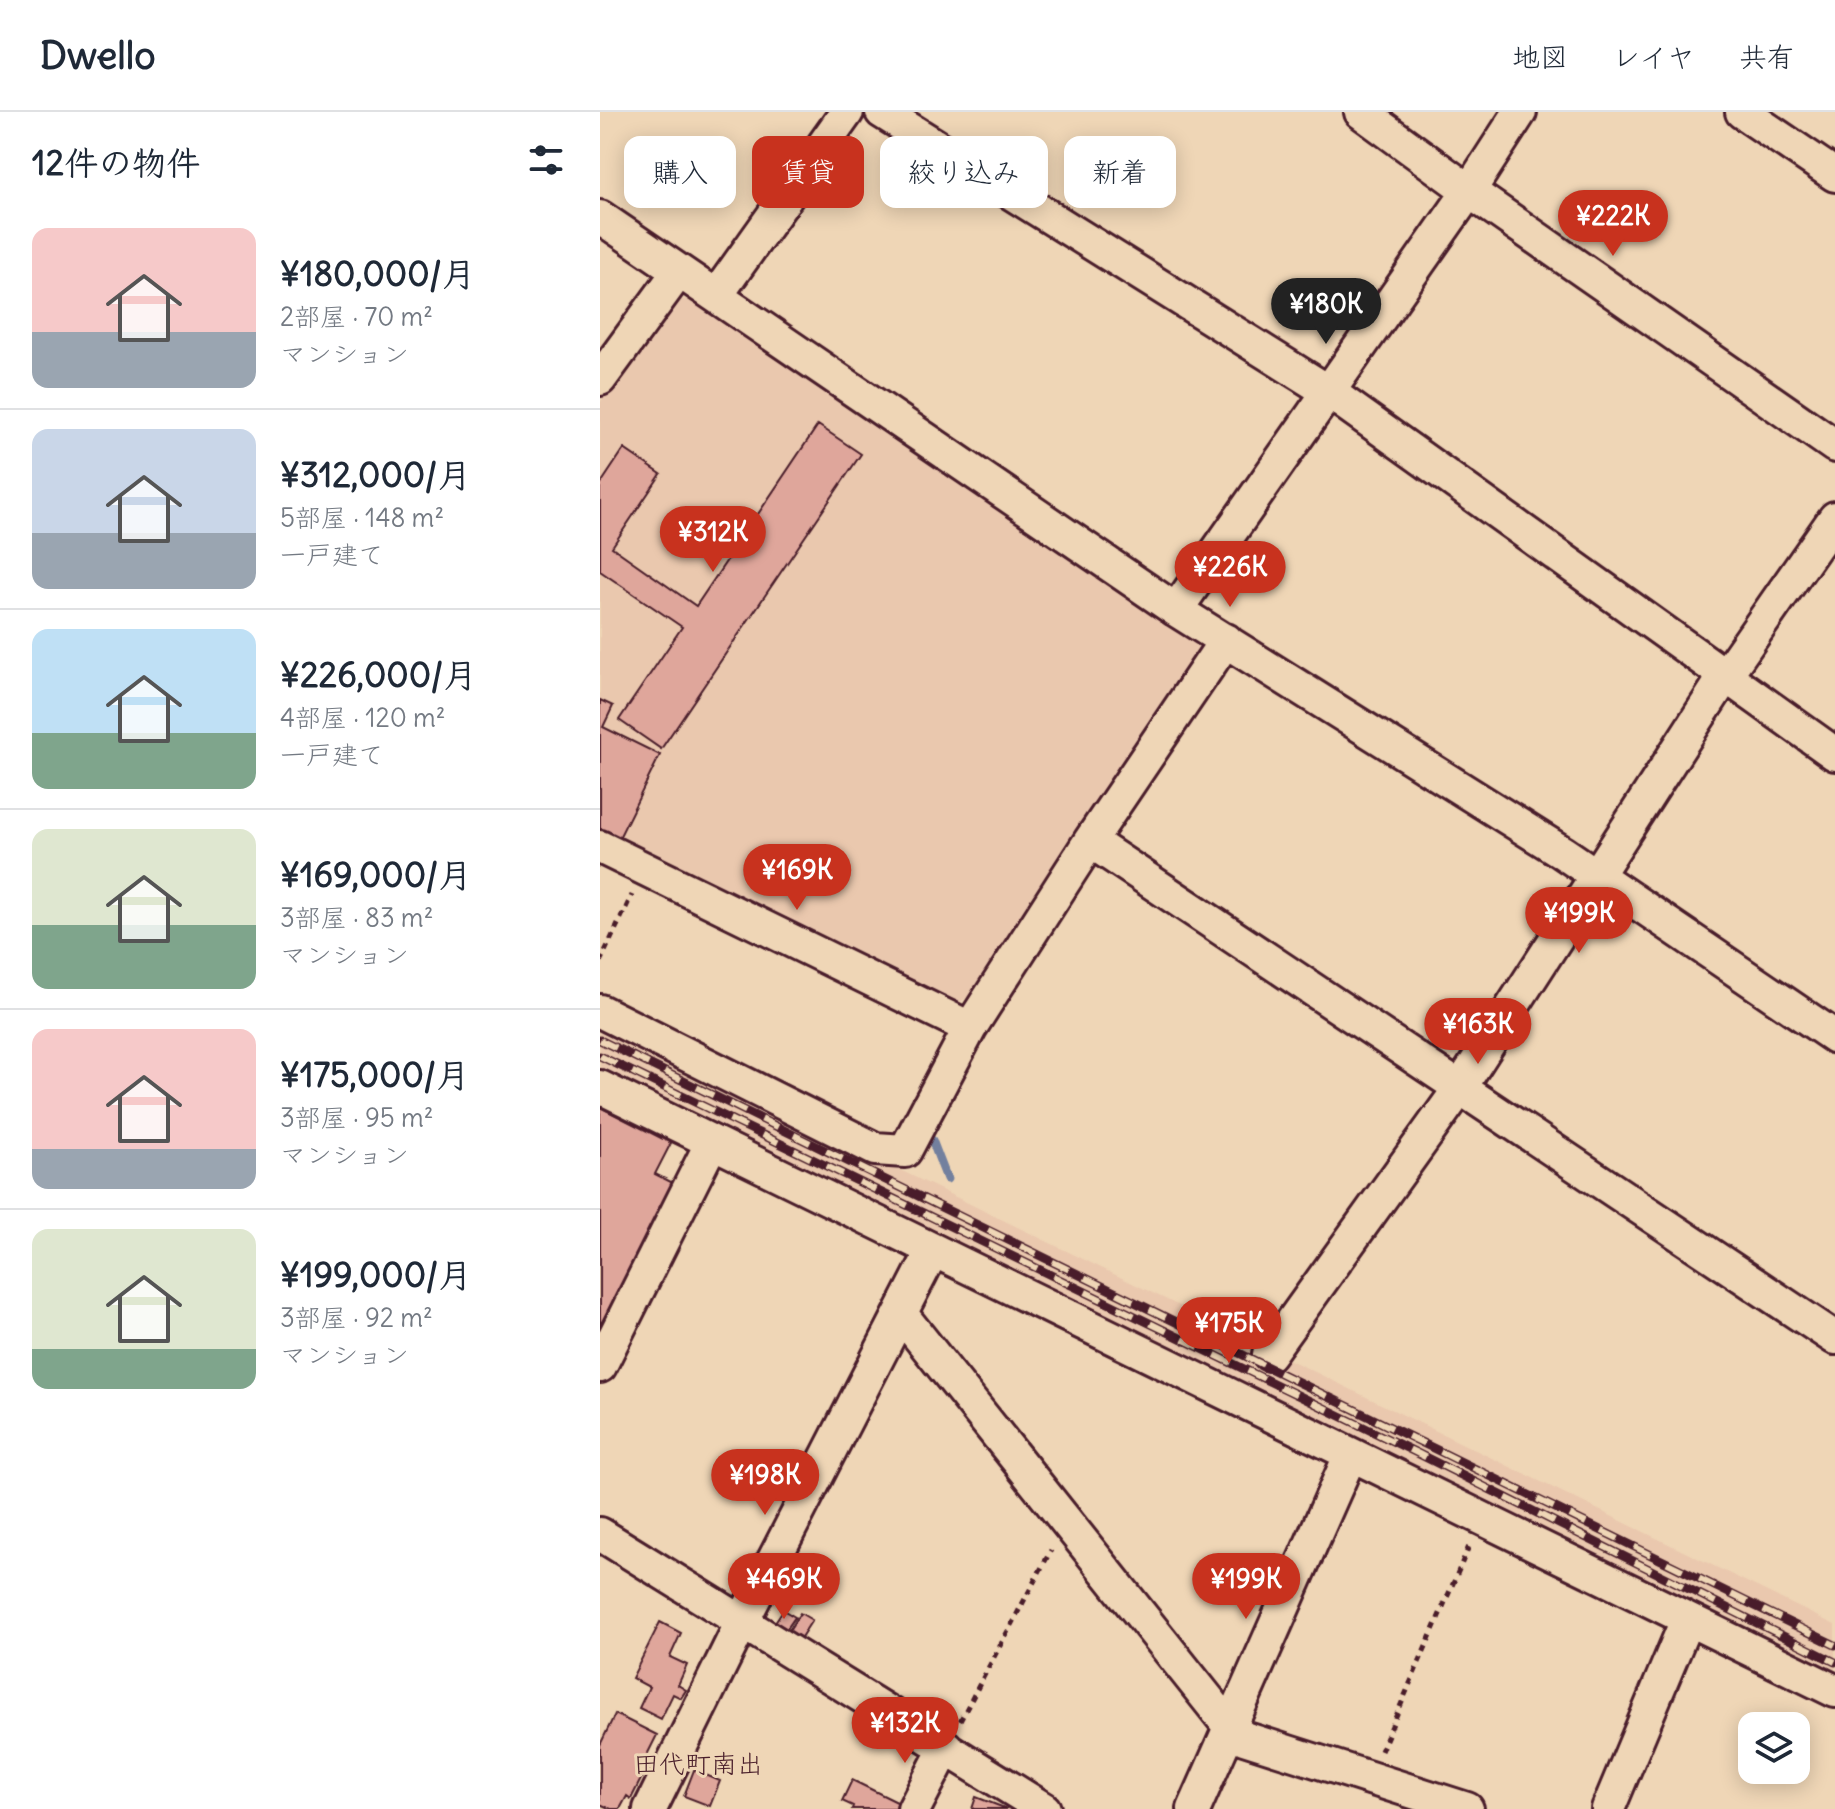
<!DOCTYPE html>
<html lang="ja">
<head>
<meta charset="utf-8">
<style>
	:root { --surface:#fff; --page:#f2f2f3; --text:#1f2937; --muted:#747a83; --line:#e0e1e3; --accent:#c8321e }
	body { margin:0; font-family:Delius,"Klee One",sans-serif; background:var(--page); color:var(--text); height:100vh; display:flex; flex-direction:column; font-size:30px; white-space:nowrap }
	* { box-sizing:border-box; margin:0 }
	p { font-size:26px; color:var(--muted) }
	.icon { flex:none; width:44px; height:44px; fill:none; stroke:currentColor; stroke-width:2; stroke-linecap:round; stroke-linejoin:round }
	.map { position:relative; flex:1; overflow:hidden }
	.details { display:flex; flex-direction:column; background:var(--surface); width:600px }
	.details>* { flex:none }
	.guide { position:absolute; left:24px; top:24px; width:760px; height:72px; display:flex; gap:16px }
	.buttons { position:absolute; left:1138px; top:1600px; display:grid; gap:16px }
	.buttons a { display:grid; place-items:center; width:72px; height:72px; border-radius:16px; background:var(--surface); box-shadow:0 4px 20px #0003; font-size:40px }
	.price { position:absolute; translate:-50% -68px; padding:0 18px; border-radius:28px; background:var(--accent); color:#fff; font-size:26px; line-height:52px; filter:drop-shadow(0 2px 4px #0008) }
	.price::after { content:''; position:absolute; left:50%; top:48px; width:24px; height:18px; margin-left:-12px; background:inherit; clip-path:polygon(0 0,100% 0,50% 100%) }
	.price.active { background:#222; color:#fff }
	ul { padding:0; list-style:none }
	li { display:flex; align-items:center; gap:24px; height:200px; padding:0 32px }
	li+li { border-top:2px solid var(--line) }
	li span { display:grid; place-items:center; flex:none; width:224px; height:160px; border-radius:16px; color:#555 }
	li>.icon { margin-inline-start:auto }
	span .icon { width:96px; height:96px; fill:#fffc; stroke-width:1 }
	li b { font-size:34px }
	h2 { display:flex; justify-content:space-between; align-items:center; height:96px; padding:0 32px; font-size:34px }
	.tag { padding:0 28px; border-radius:16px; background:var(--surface); box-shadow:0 4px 20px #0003; font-size:28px; line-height:72px }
	.tag.active { background:var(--accent); color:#fff }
	header { display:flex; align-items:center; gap:48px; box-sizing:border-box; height:112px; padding:0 40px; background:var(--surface); border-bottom:2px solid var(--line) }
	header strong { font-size:38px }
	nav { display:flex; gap:44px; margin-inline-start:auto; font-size:28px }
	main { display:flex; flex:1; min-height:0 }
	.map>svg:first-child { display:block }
	.built { fill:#eac8ae }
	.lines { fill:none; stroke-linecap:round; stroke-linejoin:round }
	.stream { stroke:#73809e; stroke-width:9 }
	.building { fill:#dfa69b; stroke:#4a1f2b; stroke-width:2 }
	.minor-casing { stroke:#4a1f2b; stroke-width:38 }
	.path { stroke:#4a1f2b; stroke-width:5; stroke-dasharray:6 6; stroke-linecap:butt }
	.minor { stroke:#efd6b6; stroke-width:32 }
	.rail-casing { stroke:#4a1f2b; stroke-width:9 }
	.rail { stroke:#efd6b6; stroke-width:6; stroke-dasharray:18; stroke-linecap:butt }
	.labels { text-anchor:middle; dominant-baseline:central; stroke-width:6; stroke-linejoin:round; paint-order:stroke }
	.quarter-label { font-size:26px; fill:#4a1f2b; stroke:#efd6b6 }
</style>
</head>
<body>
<header>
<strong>Dwello</strong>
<nav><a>地図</a><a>レイヤ</a><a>共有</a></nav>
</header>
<main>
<section class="details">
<h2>12件の物件<svg class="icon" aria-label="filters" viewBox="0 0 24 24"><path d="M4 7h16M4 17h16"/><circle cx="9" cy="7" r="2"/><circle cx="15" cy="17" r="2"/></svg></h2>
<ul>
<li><span style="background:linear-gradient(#f6c9c9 65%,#9aa5b1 0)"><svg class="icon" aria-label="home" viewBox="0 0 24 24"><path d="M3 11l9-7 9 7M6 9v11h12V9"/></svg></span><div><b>¥180,000/月</b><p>2部屋 · 70 m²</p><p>マンション</p></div></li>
<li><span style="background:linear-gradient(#c9d6e8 65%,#9aa5b1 0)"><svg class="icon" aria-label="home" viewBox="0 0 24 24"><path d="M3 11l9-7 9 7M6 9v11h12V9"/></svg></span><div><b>¥312,000/月</b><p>5部屋 · 148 m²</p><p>一戸建て</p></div></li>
<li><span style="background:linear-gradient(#bfe0f5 65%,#7fa58c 0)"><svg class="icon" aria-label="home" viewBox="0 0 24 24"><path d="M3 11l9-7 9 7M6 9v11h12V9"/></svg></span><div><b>¥226,000/月</b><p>4部屋 · 120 m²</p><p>一戸建て</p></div></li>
<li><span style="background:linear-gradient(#dfe7d0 60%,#7fa58c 0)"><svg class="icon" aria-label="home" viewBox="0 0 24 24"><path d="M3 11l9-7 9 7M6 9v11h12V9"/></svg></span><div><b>¥169,000/月</b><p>3部屋 · 83 m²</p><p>マンション</p></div></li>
<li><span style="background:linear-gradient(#f6c9c9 75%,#9aa5b1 0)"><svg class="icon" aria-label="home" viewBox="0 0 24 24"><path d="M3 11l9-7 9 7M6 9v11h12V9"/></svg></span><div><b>¥175,000/月</b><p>3部屋 · 95 m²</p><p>マンション</p></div></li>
<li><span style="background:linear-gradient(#dfe7d0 75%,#7fa58c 0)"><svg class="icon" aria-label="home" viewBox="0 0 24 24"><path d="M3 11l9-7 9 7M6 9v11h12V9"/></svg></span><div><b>¥199,000/月</b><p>3部屋 · 92 m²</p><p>マンション</p></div></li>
</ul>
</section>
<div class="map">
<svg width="1235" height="1697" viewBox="0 0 1235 1697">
	<rect width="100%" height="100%" fill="#efd6b6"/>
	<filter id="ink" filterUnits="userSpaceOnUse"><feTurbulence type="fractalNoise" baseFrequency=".0125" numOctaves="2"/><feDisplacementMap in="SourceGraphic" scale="16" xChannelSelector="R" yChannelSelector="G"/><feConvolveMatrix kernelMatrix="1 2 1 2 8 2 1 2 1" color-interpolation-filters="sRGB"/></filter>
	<g filter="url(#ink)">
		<path class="built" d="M67 187 90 188 600 533V548L380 878 356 892 0 726V291Z
			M0 912 1235 1513V1568L0 963Z"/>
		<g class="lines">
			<path class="stream" d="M332 1028 347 1067"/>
		</g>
		<path class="building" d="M218 313 261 342 61 637 19 608 82 515 0 459V373L24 337 61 362 12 435 96 494Z
			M0 588 13 594 3 615 60 643 16 732 0 724Z
			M0 995 71 1031 55 1062 73 1071 0 1215Z
			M183 1498 195 1505 184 1521 173 1513Z
			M200 1501 212 1508 198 1530 186 1523Z
			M60 1510 81 1521 70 1545 87 1553 78 1573 86 1578 81 1586 73 1582 61 1607 39 1596 49 1575 32 1566Z
			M15 1602 57 1623 38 1661 43 1663 31 1687 27 1684 20 1697H11L0 1692V1633Z
			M94 1658 120 1669 110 1694 84 1684Z
			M252 1668 301 1692 298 1697H252L253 1694 242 1689Z
			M376 1685 407 1697H372Z"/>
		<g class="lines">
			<g class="minor-casing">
				<path id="minor" d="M282 0 729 280 1235 642
					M761 0 869 79 1235 334
					M1142 0 1235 63
					M0 105 576 498 962 740 1235 925
					M116 184 247 0
					M0 267 79 159
					M576 498 869 79 920 0
					M490 729 1235 1226
					M0 735 370 916
					M0 899 275 1037 305 1039 370 916 490 729 626 528
					M0 975 1235 1579
					M301 1202 630 1615 644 1626 867 1697
					M669 1242 860 976 1125 564 1235 406
					M0 1254 112 1030
					M0 1422 444 1697
					M50 1697 142 1510 333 1138
					M314 1697 346 1635
					M594 1697 750 1344
					M1008 1697 1087 1508"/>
			</g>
			<path class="path" d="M0 850 32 783
				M360 1609 451 1438
				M781 1639 870 1432"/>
			<use href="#minor" class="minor"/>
			<g class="rail-casing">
				<path id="rail" d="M0 928 1235 1533
					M0 944 819 1342 1235 1550"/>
			</g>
			<use href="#rail" class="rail"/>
		</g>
	</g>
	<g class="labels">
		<g class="quarter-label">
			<text x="98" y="1651">田代町南出</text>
		</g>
	</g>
</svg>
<div class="buttons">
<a><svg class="icon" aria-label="layers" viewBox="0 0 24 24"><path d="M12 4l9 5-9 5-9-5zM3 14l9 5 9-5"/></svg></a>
</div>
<b class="price" style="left:1013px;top:146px">¥222K</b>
<b class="price active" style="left:726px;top:234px">¥180K</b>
<b class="price" style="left:113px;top:462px">¥312K</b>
<b class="price" style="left:630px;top:497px">¥226K</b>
<b class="price" style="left:197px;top:800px">¥169K</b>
<b class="price" style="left:979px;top:843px">¥199K</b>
<b class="price" style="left:878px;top:954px">¥163K</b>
<b class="price" style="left:629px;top:1253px">¥175K</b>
<b class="price" style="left:165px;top:1405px">¥198K</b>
<b class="price" style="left:184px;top:1509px">¥469K</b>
<b class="price" style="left:646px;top:1509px">¥199K</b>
<b class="price" style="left:305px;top:1653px">¥132K</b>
<div class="guide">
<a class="tag">購入</a>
<a class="tag active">賃貸</a>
<a class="tag">絞り込み</a>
<a class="tag">新着</a>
</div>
</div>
</main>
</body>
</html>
